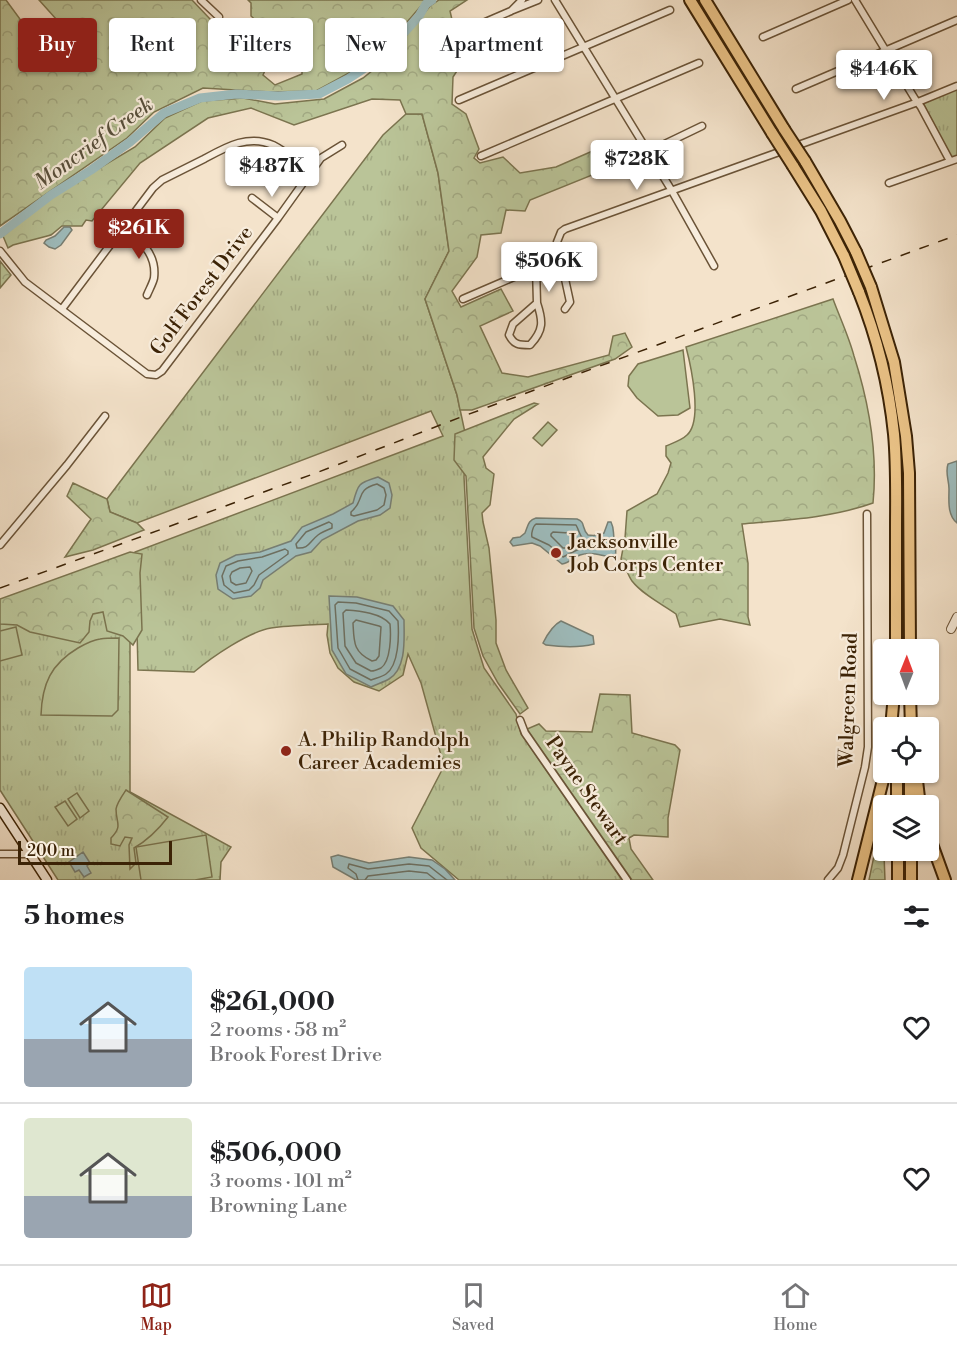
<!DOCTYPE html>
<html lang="en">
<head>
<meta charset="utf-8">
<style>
	:root { --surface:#fff; --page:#f6f6f6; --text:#202124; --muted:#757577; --line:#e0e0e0; --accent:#8f2418 }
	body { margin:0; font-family:"Libre Bodoni",serif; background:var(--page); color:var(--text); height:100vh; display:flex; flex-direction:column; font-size:22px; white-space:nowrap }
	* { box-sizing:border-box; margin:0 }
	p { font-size:20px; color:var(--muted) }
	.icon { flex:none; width:33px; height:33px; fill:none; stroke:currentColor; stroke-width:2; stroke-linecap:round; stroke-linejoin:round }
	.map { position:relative; height:880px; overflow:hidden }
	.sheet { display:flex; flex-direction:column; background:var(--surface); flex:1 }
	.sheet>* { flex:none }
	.top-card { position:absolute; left:18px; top:18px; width:600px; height:54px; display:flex; gap:12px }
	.needle { width:39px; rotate:1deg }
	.tools { position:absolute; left:873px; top:639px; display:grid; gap:12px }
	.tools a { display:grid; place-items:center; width:66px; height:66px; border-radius:6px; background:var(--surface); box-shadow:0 2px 4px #0004; font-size:30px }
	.scale { position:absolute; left:18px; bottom:15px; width:154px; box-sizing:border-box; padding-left:6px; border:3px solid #3c2306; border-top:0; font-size:16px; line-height:21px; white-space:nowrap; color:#3c2306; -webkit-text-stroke:4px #f8eddd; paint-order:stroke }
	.price { position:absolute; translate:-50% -51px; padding:0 14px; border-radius:6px; background:#fff; color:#222; font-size:20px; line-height:39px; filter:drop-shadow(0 2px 3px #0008) }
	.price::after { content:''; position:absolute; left:50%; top:36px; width:18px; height:14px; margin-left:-9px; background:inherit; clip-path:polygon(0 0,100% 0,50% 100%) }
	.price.current { background:var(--accent); color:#fff }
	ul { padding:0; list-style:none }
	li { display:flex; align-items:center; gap:18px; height:150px; padding:0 24px }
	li+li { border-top:2px solid var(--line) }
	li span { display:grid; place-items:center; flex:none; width:168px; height:120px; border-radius:6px; color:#555 }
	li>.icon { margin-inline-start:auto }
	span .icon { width:72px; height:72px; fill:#fffc; stroke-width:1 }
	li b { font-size:26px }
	h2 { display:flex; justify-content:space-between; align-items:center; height:72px; padding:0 24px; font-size:26px }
	.tag { padding:0 21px; border-radius:6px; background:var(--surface); box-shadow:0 2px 4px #0004; font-size:21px; line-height:54px }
	.tag.current { background:var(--accent); color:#fff }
	.menu { display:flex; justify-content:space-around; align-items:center; height:84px; border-top:2px solid var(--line); background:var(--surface); font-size:16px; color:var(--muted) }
	.menu a { display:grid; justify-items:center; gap:3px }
	.menu .current { color:var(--accent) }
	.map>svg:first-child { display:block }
	.grass { fill:url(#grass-tufts); stroke:#7b744f; stroke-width:1.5 }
	.forest { fill:url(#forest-crowns); stroke:#7b744f; stroke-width:1.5 }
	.pitch { fill:#bac498; stroke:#7b744f; stroke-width:1.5 }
	.water { fill:#9ebdbe; stroke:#777f74; stroke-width:1.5 }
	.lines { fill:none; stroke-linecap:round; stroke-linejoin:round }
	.shore { stroke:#6d7062; stroke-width:1.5 }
	.river { stroke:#9ebdbe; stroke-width:9 }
	.minor-casing { stroke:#6a5337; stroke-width:9 }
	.tertiary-casing { stroke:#6a5337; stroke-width:10 }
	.secondary-casing { stroke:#3c2306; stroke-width:11 }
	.motorway-casing { stroke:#3c2306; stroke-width:14 }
	.minor { stroke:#f8eddd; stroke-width:6 }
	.tertiary { stroke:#f8eddd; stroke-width:8 }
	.secondary { stroke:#f8eddd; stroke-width:8 }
	.motorway { stroke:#eac286; stroke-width:10 }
	.rail { stroke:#3c2306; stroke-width:1.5; stroke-dasharray:10 10; stroke-linecap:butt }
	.motorway-bridge-casing { stroke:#3c2306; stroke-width:14; stroke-linecap:butt }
	.motorway-bridge { stroke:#eac286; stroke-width:10 }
	.poi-dot { fill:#8f2418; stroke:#f8eddd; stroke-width:2 }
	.labels { text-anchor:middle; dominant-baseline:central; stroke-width:4.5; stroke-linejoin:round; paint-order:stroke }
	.street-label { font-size:20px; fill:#3c2306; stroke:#f8eddd }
	.poi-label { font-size:20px; fill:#3c2306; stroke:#f8eddd; text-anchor:start }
	.water-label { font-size:21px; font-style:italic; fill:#59513d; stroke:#f8eddd }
</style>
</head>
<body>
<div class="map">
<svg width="957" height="880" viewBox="0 0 957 880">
	<defs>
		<pattern id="grass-tufts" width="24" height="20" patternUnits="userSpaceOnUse" patternTransform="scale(1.5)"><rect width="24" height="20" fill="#bac498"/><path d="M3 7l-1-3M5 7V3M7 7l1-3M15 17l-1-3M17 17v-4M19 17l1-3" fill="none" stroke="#a1a882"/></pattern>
		<pattern id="forest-crowns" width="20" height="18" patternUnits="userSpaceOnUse" patternTransform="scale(1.5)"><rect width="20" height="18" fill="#bac498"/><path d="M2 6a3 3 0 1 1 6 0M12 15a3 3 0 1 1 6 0" fill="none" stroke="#a1a882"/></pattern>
	</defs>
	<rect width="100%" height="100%" fill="#f4e3cb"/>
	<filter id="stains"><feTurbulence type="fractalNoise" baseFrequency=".00333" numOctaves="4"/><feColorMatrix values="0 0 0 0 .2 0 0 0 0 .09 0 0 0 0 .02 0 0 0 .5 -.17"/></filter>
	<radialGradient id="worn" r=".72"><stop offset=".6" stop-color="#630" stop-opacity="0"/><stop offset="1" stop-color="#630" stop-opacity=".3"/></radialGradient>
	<path class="grass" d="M957 89V156L951 158 923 103Z
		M406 114H422L438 173 449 251 425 299 457 395 467 442 464 477 472 629 484 668 516 714 521 734 622 880H459L421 848 412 828 444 766 421 683 408 654 403 675 379 691 354 682 338 668 330 653 327 635 328 624C309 625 289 625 271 628 248 632 212 657 194 672L138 670 135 552 443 436 431 411 137 523 110 512 107 499 383 135Z
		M130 553V792L231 847 221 862 220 880H58L0 790V601Z"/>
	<path class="forest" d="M0 0H6L25 26 81 71 92 59 39 0H192L210 19 268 64 263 75 275 85 302 74V62L251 16V3L248 0H426L390 42 349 73 316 91 270 92 203 88 154 112 127 138 0 226Z
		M439 0H467L450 11 462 63 453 77 452 104 466 114 479 149 474 158 480 163 503 157 520 173 556 167 604 146 617 165 530 200 525 211 506 210 501 233 481 235 477 257 452 291 461 307 501 289 513 311 480 326 502 373 528 377 609 355 613 336 625 333 632 347 615 359 472 410H460L457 395 425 299 449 251 438 173 422 114H406L400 100 372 99 294 125 251 108 208 118 140 163 92 221 86 220 82 226H62L51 235 13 245 8 248 3 236 51 197 135 147 165 118 202 101 243 98 275 104 324 99 363 78 388 58 430 6Z
		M0 261 11 275 0 288Z
		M833 299C840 318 849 337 854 356 869 403 878 453 873 503 831 518 787 520 742 524L748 563V617L750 625 720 619 680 627 676 614C662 604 643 595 632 581 627 574 626 566 621 559L625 538 627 511 657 494 668 473 671 463 666 456V446C673 443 682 440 687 435 703 421 691 366 686 347Z
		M534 403 538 404 514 419 483 457 486 468 494 474 490 505 482 513 483 522 489 548 496 620V643L506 670 528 708 520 714 498 683 483 656 474 628 466 476 454 460 455 434Z
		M73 483 107 499 110 512 137 523 144 530 93 550 65 557 91 519 67 496Z
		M130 552 142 554 140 573 142 630 133 645 123 636 107 631 103 612 93 614 90 621 89 632 80 643 30 632 17 625 0 624V599Z
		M600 694 630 695 632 733 675 745 680 750 668 818V837L634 835 629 838 631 849 653 880H632L527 729 539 724 546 731 592 732Z
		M126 790 168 817C158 830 148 840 134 848L136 863 130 869 129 845 132 838 125 837 120 846 111 844V838C123 826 116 823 116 809 117 803 122 796 126 790Z
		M883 829 885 880H869L879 832Z"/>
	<path class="pitch" d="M683 350 690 408 678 415 658 416 637 398 628 386 629 376 638 364Z
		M548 422 557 430 542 446 533 438Z
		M16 627 22 655 0 661V631Z
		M119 638 118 710 112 716 41 715C42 684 51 664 78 648 85 644 92 640 100 639 106 638 113 638 119 638Z
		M77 793 89 811 80 818 68 799Z
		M65 801 77 819 68 826 55 807Z
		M206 835 212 877 195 880H141L136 847Z"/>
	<path class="water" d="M64 227H70L72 230 61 245 55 249 49 247 44 243 46 240 55 236Z
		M957 461V523C947 515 949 500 949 489 949 480 945 473 948 464Z
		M378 477 389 483 392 495 390 508 380 515 358 521 322 540 311 552 296 556 263 580 260 588 251 596 233 599 218 589 216 575 220 563 236 555 260 552 291 541 302 527 333 514 353 503C358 484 358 483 378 477Z
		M536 518 577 519C586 522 581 528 588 535 594 536 598 536 604 533L608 522H611C614 528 613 531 614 538 615 546 617 550 615 558 603 556 592 551 580 555 573 558 569 563 562 564L540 546 532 543 513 546 510 542 513 538 520 537 525 533C528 526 528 520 536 518Z
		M329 596 357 597 393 606 404 620C404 638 407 668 389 679 384 682 377 684 371 687L346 674 332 650Z
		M561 621 593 636 594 644C579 648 561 647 546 645L543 643C547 635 553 625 561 621Z
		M83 852 90 863 87 866 91 873 84 877 79 870 75 872 69 862Z
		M338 855 369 863 409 857 432 860 445 869 455 880H356L333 867 331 857Z"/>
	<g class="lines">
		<path class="shore" d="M377 484 384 488 386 495 384 505 377 510 354 516 351 515V512C366 500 354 490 377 484Z
			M329 522 332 524V528C327 530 322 532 318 535 309 542 309 549 297 548L296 544 306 532Z
			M536 524 576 525C581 534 579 539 591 542L592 546 590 547 579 549 563 557 549 545 532 537C531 534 533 526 536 524Z
			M553 532 569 533 574 542 565 548H563L551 536V534Z
			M285 549 288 551V554L259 575 254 585 249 590 234 593 224 585 222 576 226 566 238 561 262 557Z
			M250 567 252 571 246 583 236 585 231 582 230 576 232 572 240 568Z
			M338 602 356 603 389 611 398 621C399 636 399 665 386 674 382 677 376 678 371 680L350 669 338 648 335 605Z
			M346 610C360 611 381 613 390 624 391 635 391 661 381 668 379 669 373 671 371 671L356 663 345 646 343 613Z
			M356 620 379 626 381 627 379 656 376 660 372 661C353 652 354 642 353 623Z
			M358 880 356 874 348 868 349 864 368 869 409 864 429 866 447 880
			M365 880 368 876 409 871 427 873 436 880"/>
		<path class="river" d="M0 234 51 195 91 170 130 142 164 113 200 98 236 94 278 96 319 94 348 79 383 56 419 16 426 4 432 0"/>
		<g class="minor-casing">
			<path id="minor" d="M201 0 219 17
				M555 0 672 191 714 266
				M855 0 915 99 921 107 950 161
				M513 10 538 0
				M467 30 511 11 522 0
				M763 37 848 0
				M796 89 957 20
				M459 100 670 10
				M648 152 702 126
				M481 156 699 63
				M889 183 957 159
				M252 198 278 218
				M122 228C140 240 157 253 154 278 153 283 149 290 147 295
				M0 251 25 282 147 374 156 375 162 371 278 218 321 158 342 145
				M536 267 537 303 513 324 509 335C514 345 519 345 530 345 544 330 543 321 537 303
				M463 299 560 257
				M62 309 153 188 162 180C176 173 190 166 204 159 226 147 248 134 273 145 287 152 299 163 311 172
				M565 309 570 302 557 242 561 232 565 229 918 102 957 86
				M0 545 67 465 105 416
				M520 720 525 733 627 880
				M0 854H30
				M828 880 838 868 843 855 865 767 868 747 867 514"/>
		</g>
		<g class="tertiary-casing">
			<path id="tertiary" d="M951 629 957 617"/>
		</g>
		<g class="secondary-casing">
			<path id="secondary" d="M0 808 47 880"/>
		</g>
		<g class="motorway-casing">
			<path id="motorway" d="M690 0 772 133
				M705 0 784 129
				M805 161 840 221 856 252
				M793 166 821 211 844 256
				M871 287 894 362 906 436 909 473 910 650
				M859 292C877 337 889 385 894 434 897 466 896 498 896 530 896 570 896 610 896 650
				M910 694 911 728
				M891 728 894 694
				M897 772V806
				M916 772 920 806
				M910 779V806
				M928 833 945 880
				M898 850V880
				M911 850V880
				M858 880 885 772"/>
		</g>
		<use href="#minor" class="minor"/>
		<use href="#tertiary" class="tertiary"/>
		<use href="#secondary" class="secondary"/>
		<use href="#motorway" class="motorway"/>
		<path class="rail" d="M0 588 316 473 461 417 957 235"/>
		<g class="motorway-bridge-casing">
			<path id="motorway-bridge" d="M784 129 805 161
				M772 133 793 166
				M856 252 871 287
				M844 256 859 292"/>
		</g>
		<use href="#motorway-bridge" class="motorway-bridge"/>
	</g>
	<g class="poi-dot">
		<circle cx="556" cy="553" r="6"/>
		<circle cx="286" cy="751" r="6"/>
	</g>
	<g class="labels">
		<g class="street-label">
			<text transform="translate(202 291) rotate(-53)">Golf Forest Drive</text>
			<text transform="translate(849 700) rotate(-88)">Walgreen Road</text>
			<text transform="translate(586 791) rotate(55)">Payne Stewart</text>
		</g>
		<g class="poi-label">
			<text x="568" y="542">Jacksonville<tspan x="568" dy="23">Job Corps Center</tspan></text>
			<text x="298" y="740">A. Philip Randolph<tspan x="298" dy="23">Career Academies</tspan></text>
		</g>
		<g class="water-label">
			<text transform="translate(94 144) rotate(-36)">Moncrief Creek</text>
		</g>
	</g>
	<rect width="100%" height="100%" filter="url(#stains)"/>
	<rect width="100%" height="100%" fill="url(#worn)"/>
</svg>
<div class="tools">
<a><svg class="needle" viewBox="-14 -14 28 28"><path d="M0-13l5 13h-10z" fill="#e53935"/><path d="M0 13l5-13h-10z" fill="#757577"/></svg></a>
<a><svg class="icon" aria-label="locate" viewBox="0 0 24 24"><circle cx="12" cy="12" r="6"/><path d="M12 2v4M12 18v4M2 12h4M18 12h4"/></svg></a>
<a><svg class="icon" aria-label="layers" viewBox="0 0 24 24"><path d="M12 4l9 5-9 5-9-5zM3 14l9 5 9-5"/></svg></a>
</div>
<div class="scale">200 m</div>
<b class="price" style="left:884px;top:101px">$446K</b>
<b class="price" style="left:637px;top:191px">$728K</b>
<b class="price" style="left:272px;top:198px">$487K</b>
<b class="price current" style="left:139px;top:260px">$261K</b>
<b class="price" style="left:549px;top:293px">$506K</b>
<div class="top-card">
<a class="tag current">Buy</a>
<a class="tag">Rent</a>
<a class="tag">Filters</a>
<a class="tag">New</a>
<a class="tag">Apartment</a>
</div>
</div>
<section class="sheet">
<h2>5 homes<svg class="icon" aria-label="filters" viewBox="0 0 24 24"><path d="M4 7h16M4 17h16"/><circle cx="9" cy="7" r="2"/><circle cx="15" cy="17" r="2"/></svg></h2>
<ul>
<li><span style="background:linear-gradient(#bfe0f5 60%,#9aa5b1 0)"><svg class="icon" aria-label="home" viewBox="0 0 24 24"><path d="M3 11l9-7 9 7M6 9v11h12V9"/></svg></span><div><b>$261,000</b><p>2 rooms · 58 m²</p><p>Brook Forest Drive</p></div><svg class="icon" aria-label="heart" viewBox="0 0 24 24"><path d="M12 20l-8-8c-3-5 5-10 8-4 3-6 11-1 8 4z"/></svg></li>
<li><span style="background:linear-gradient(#dfe7d0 65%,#9aa5b1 0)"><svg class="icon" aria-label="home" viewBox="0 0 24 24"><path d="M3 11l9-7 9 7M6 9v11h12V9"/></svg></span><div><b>$506,000</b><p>3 rooms · 101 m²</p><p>Browning Lane</p></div><svg class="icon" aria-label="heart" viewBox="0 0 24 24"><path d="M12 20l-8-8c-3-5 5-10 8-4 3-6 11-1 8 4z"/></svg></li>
</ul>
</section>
<nav class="menu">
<a class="current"><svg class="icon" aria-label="map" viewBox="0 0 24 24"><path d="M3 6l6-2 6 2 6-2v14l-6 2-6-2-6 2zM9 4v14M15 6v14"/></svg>Map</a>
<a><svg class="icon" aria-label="saved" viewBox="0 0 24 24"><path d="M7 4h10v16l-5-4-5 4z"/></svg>Saved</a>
<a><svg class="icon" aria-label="home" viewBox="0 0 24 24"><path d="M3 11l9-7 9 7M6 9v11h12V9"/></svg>Home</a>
</nav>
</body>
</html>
